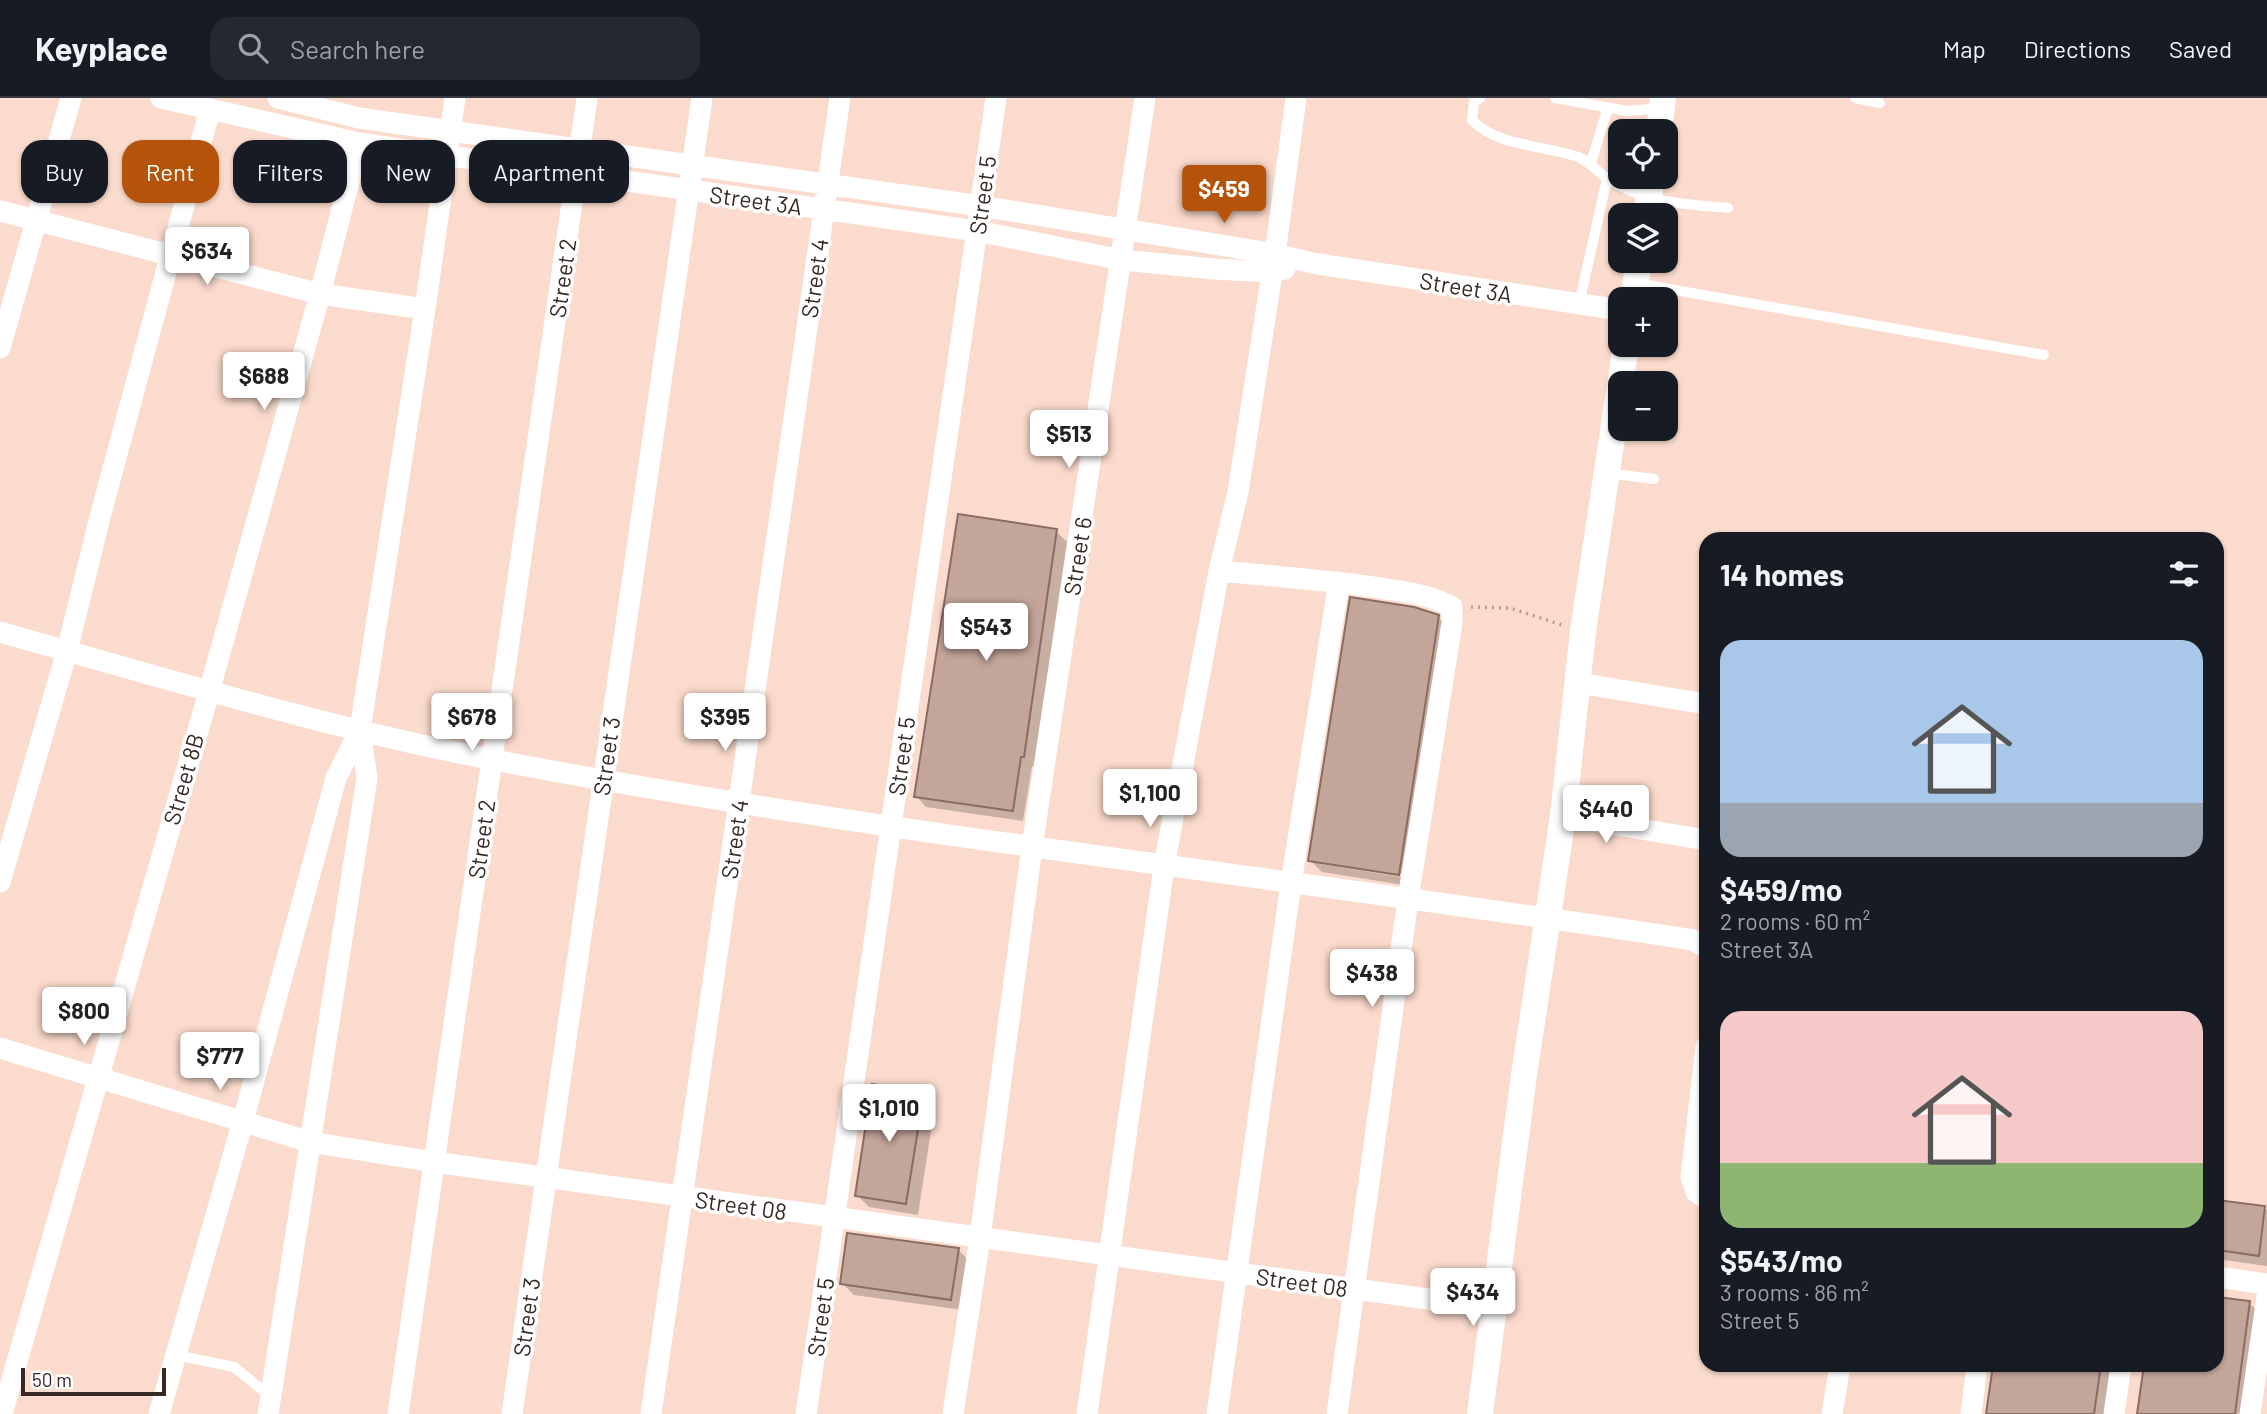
<!DOCTYPE html>
<html lang="en">
<head>
<meta charset="utf-8">
<style>
	:root { --surface:#171b24; --page:#242831; --text:#f1f3f6; --muted:#9ea1a6; --line:#363941; --accent:#b45309 }
	body { margin:0; font-family:Barlow,sans-serif; background:var(--page); color:var(--text); height:100vh; display:flex; flex-direction:column; font-size:26px; white-space:nowrap }
	* { box-sizing:border-box; margin:0 }
	p { font-size:23px; color:var(--muted) }
	.icon { flex:none; width:38px; height:38px; fill:none; stroke:currentColor; stroke-width:2; stroke-linecap:round; stroke-linejoin:round }
	.map { position:relative; flex:1; overflow:hidden }
	.side { position:absolute; left:1699px; top:434px; width:525px; height:840px; display:flex; flex-direction:column; background:var(--surface); border-radius:21px; box-shadow:0 2px 5px #0004 }
	.side>* { flex:none }
	.banner { position:absolute; left:21px; top:42px; width:665px; height:63px; display:flex; gap:14px }
	.buttons { position:absolute; left:1608px; top:21px; display:grid; gap:14px }
	.buttons a { display:grid; place-items:center; width:70px; height:70px; border-radius:14px; background:var(--surface); box-shadow:0 2px 5px #0004; font-size:35px }
	.scale { position:absolute; left:21px; bottom:18px; width:145px; box-sizing:border-box; padding-left:7px; border:4px solid #352924; border-top:0; font-size:19px; line-height:24px; white-space:nowrap; color:#352924; -webkit-text-stroke:5px #fff; paint-order:stroke }
	.price { position:absolute; translate:-50% -60px; padding:0 16px; border-radius:7px; background:#fff; color:#222; font-size:23px; line-height:46px; filter:drop-shadow(0 2px 4px #0008) }
	.price::after { content:''; position:absolute; left:50%; top:42px; width:21px; height:16px; margin-left:-10px; background:inherit; clip-path:polygon(0 0,100% 0,50% 100%) }
	.price.on { background:var(--accent); color:#fff }
	ul { padding:0; list-style:none }
	li { display:grid; align-content:center; gap:14px; height:371px; padding:0 21px }
	li span { display:grid; place-items:center; height:217px; border-radius:21px; color:#555 }
	li>.icon { margin-inline-start:auto }
	span .icon { width:126px; height:126px; fill:#fffc; stroke-width:1 }
	li b { font-size:30px }
	h2 { display:flex; justify-content:space-between; align-items:center; height:84px; padding:0 21px; font-size:30px }
	.chip { padding:0 24px; border-radius:21px; background:var(--surface); box-shadow:0 2px 5px #0004; font-size:24px; line-height:63px }
	.chip.on { background:var(--accent); color:#fff }
	header { display:flex; align-items:center; gap:42px; box-sizing:border-box; height:98px; padding:0 35px; background:var(--surface); border-bottom:2px solid var(--line) }
	header strong { font-size:33px }
	nav { display:flex; gap:38px; margin-inline-start:auto; font-size:24px }
	.search { width:490px; height:63px; background:var(--page); display:flex; align-items:center; gap:18px; box-sizing:border-box; padding:0 24px; border-radius:21px; color:var(--muted); font-size:26px }
	.map>svg:first-child { display:block }
	.shadow { fill:#0003; fill-rule:evenodd }
	.building { fill:#c4a59a; stroke:#8a6c63; stroke-width:2 }
	.lines { fill:none; stroke-linecap:round; stroke-linejoin:round }
	.path { stroke:#b79e93; stroke-width:3.5; stroke-dasharray:2 5; stroke-linecap:butt }
	.service { stroke:#fff; stroke-width:10 }
	.minor { stroke:#fff; stroke-width:21 }
	.tertiary { stroke:#fff; stroke-width:26 }
	.labels { text-anchor:middle; dominant-baseline:central; stroke-width:7; stroke-linejoin:round; paint-order:stroke }
	.street-label { font-size:23px; fill:#352924; stroke:#fff }
</style>
</head>
<body>
<header>
<strong>Keyplace</strong>
<div class="search"><svg class="icon" aria-label="search" viewBox="0 0 24 24"><circle cx="10" cy="10" r="6"/><path d="M15 15l6 6"/></svg>Search here</div>
<nav><a>Map</a><a>Directions</a><a>Saved</a></nav>
</header>
<div class="map">
<svg width="2267" height="1316" viewBox="0 0 2267 1316">
	<rect width="100%" height="100%" fill="#fbdbcd"/>
	<path class="shadow" d="M1056 433 1067 444 1034 669 1032 668 1023 723 926 709 916 698Z
		M1437 518 1449 530 1410 788 1322 774 1310 762ZM1321 763 1407 777V780L1321 766Z
		M923 995 935 1007 918 1117 869 1109 857 1097Z
		M2217 1104 2264 1110 2267 1112V1168L2217 1161Z
		M958 1152 970 1163 963 1212 854 1197 842 1185Z
		M2249 1205 2261 1216 2246 1316H2139L2145 1267H2217Z
		M1995 1267H2114L2107 1316H1988Z"/>
	<path class="building" d="M958 416 1057 431 1024 659H1021L1013 713 914 699Z
		M1350 499 1414 509 1439 517 1399 777 1308 763Z
		M872 986 924 994 906 1106 855 1098Z
		M2217 1102 2265 1108 2259 1158 2217 1152Z
		M847 1135 959 1150 951 1202 840 1186Z
		M2217 1199 2250 1203 2235 1316H2137L2144 1267H2217Z
		M1993 1267H2101L2094 1316H1986Z"/>
	<g class="lines">
		<path class="path" d="M1471 509 1510 510 1562 527"/>
		<path class="service" d="M1480 0 1474 4 1472 22C1498 49 1544 47 1578 59 1591 64 1597 74 1608 81 1643 105 1687 106 1728 110
			M1555 0 1627 13 1662 10
			M1855 0 1880 5
			M1591 65 1608 9
			M1635 185 2044 257
			M1579 206 1607 81
			M1606 375 1654 381
			M176 1257 234 1269 270 1298"/>
		<path class="minor" d="M161 0 359 45 977 133 1122 162 1214 171 1272 174 1285 171
			M278 0 359 20 981 108 1275 156 1312 165 1620 212
			M0 113 320 196 425 211
			M0 250 71 0
			M1219 473C1273 478 1326 482 1380 490 1405 494 1429 496 1452 509V525L1408 801 1337 1316
			M0 534C164 580 327 630 494 662 891 738 1294 780 1693 842L1706 850
			M1578 585 1706 606
			M1563 718 1706 742
			M0 784 67 553 100 419 210 11
			M1706 948 1691 1079 1696 1094 1706 1101
			M0 950 310 1044 434 1064 1493 1210
			M2217 1179 2267 1186
			M2 1316 209 594 320 196 359 45
			M159 1316 243 1023 336 680 360 632
			M268 1316 367 680 360 632 425 211 455 0
			M398 1316 587 0
			M512 1316 702 0
			M651 1316 840 0
			M806 1316 996 0
			M953 1316 980 1140 1032 749 1145 0
			M1087 1316 1164 768 1219 473 1238 394 1275 156 1296 0
			M1217 1316 1291 785 1339 484
			M1832 1316 1840 1267
			M1971 1316 1977 1267
			M2114 1316 2121 1267
			M2250 1316 2267 1199"/>
		<path class="tertiary" d="M1659 33 1663 0
			M1646 117 1652 79
			M1633 201 1639 163
			M1480 1316 1523 984 1563 718 1583 533 1626 247"/>
	</g>
	<g class="labels">
		<g class="street-label">
			<text transform="translate(982 97) rotate(-82)">Street 5</text>
			<text transform="translate(756 102) rotate(8)">Street 3A</text>
			<text transform="translate(562 180) rotate(-82)">Street 2</text>
			<text transform="translate(814 180) rotate(-82)">Street 4</text>
			<text transform="translate(1466 189) rotate(9)">Street 3A</text>
			<text transform="translate(1077 458) rotate(-81)">Street 6</text>
			<text transform="translate(606 658) rotate(-82)">Street 3</text>
			<text transform="translate(901 658) rotate(-82)">Street 5</text>
			<text transform="translate(183 681) rotate(-74)">Street 8B</text>
			<text transform="translate(481 741) rotate(-82)">Street 2</text>
			<text transform="translate(734 741) rotate(-82)">Street 4</text>
			<text transform="translate(741 1107) rotate(8)">Street 08</text>
			<text transform="translate(1302 1184) rotate(8)">Street 08</text>
			<text transform="translate(526 1219) rotate(-82)">Street 3</text>
			<text transform="translate(820 1219) rotate(-82)">Street 5</text>
		</g>
	</g>
</svg>
<div class="buttons">
<a><svg class="icon" aria-label="locate" viewBox="0 0 24 24"><circle cx="12" cy="12" r="6"/><path d="M12 2v4M12 18v4M2 12h4M18 12h4"/></svg></a>
<a><svg class="icon" aria-label="layers" viewBox="0 0 24 24"><path d="M12 4l9 5-9 5-9-5zM3 14l9 5 9-5"/></svg></a>
<a>+</a>
<a>−</a>
</div>
<div class="scale">50 m</div>
<b class="price on" style="left:1224px;top:127px">$459</b>
<b class="price" style="left:207px;top:189px">$634</b>
<b class="price" style="left:264px;top:314px">$688</b>
<b class="price" style="left:1069px;top:372px">$513</b>
<b class="price" style="left:986px;top:565px">$543</b>
<b class="price" style="left:472px;top:655px">$678</b>
<b class="price" style="left:725px;top:655px">$395</b>
<b class="price" style="left:1150px;top:731px">$1,100</b>
<b class="price" style="left:1606px;top:747px">$440</b>
<b class="price" style="left:1372px;top:911px">$438</b>
<b class="price" style="left:84px;top:949px">$800</b>
<b class="price" style="left:220px;top:994px">$777</b>
<b class="price" style="left:889px;top:1046px">$1,010</b>
<b class="price" style="left:1473px;top:1230px">$434</b>
<div class="banner">
<a class="chip">Buy</a>
<a class="chip on">Rent</a>
<a class="chip">Filters</a>
<a class="chip">New</a>
<a class="chip">Apartment</a>
</div>
<section class="side">
<h2>14 homes<svg class="icon" aria-label="filters" viewBox="0 0 24 24"><path d="M4 7h16M4 17h16"/><circle cx="9" cy="7" r="2"/><circle cx="15" cy="17" r="2"/></svg></h2>
<ul>
<li><span style="background:linear-gradient(#a9c7e8 75%,#9aa5b1 0)"><svg class="icon" aria-label="home" viewBox="0 0 24 24"><path d="M3 11l9-7 9 7M6 9v11h12V9"/></svg></span><div><b>$459/mo</b><p>2 rooms · 60 m²</p><p>Street 3A</p></div></li>
<li><span style="background:linear-gradient(#f6c9c9 70%,#8fb573 0)"><svg class="icon" aria-label="home" viewBox="0 0 24 24"><path d="M3 11l9-7 9 7M6 9v11h12V9"/></svg></span><div><b>$543/mo</b><p>3 rooms · 86 m²</p><p>Street 5</p></div></li>
</ul>
</section>
</div>
</body>
</html>
